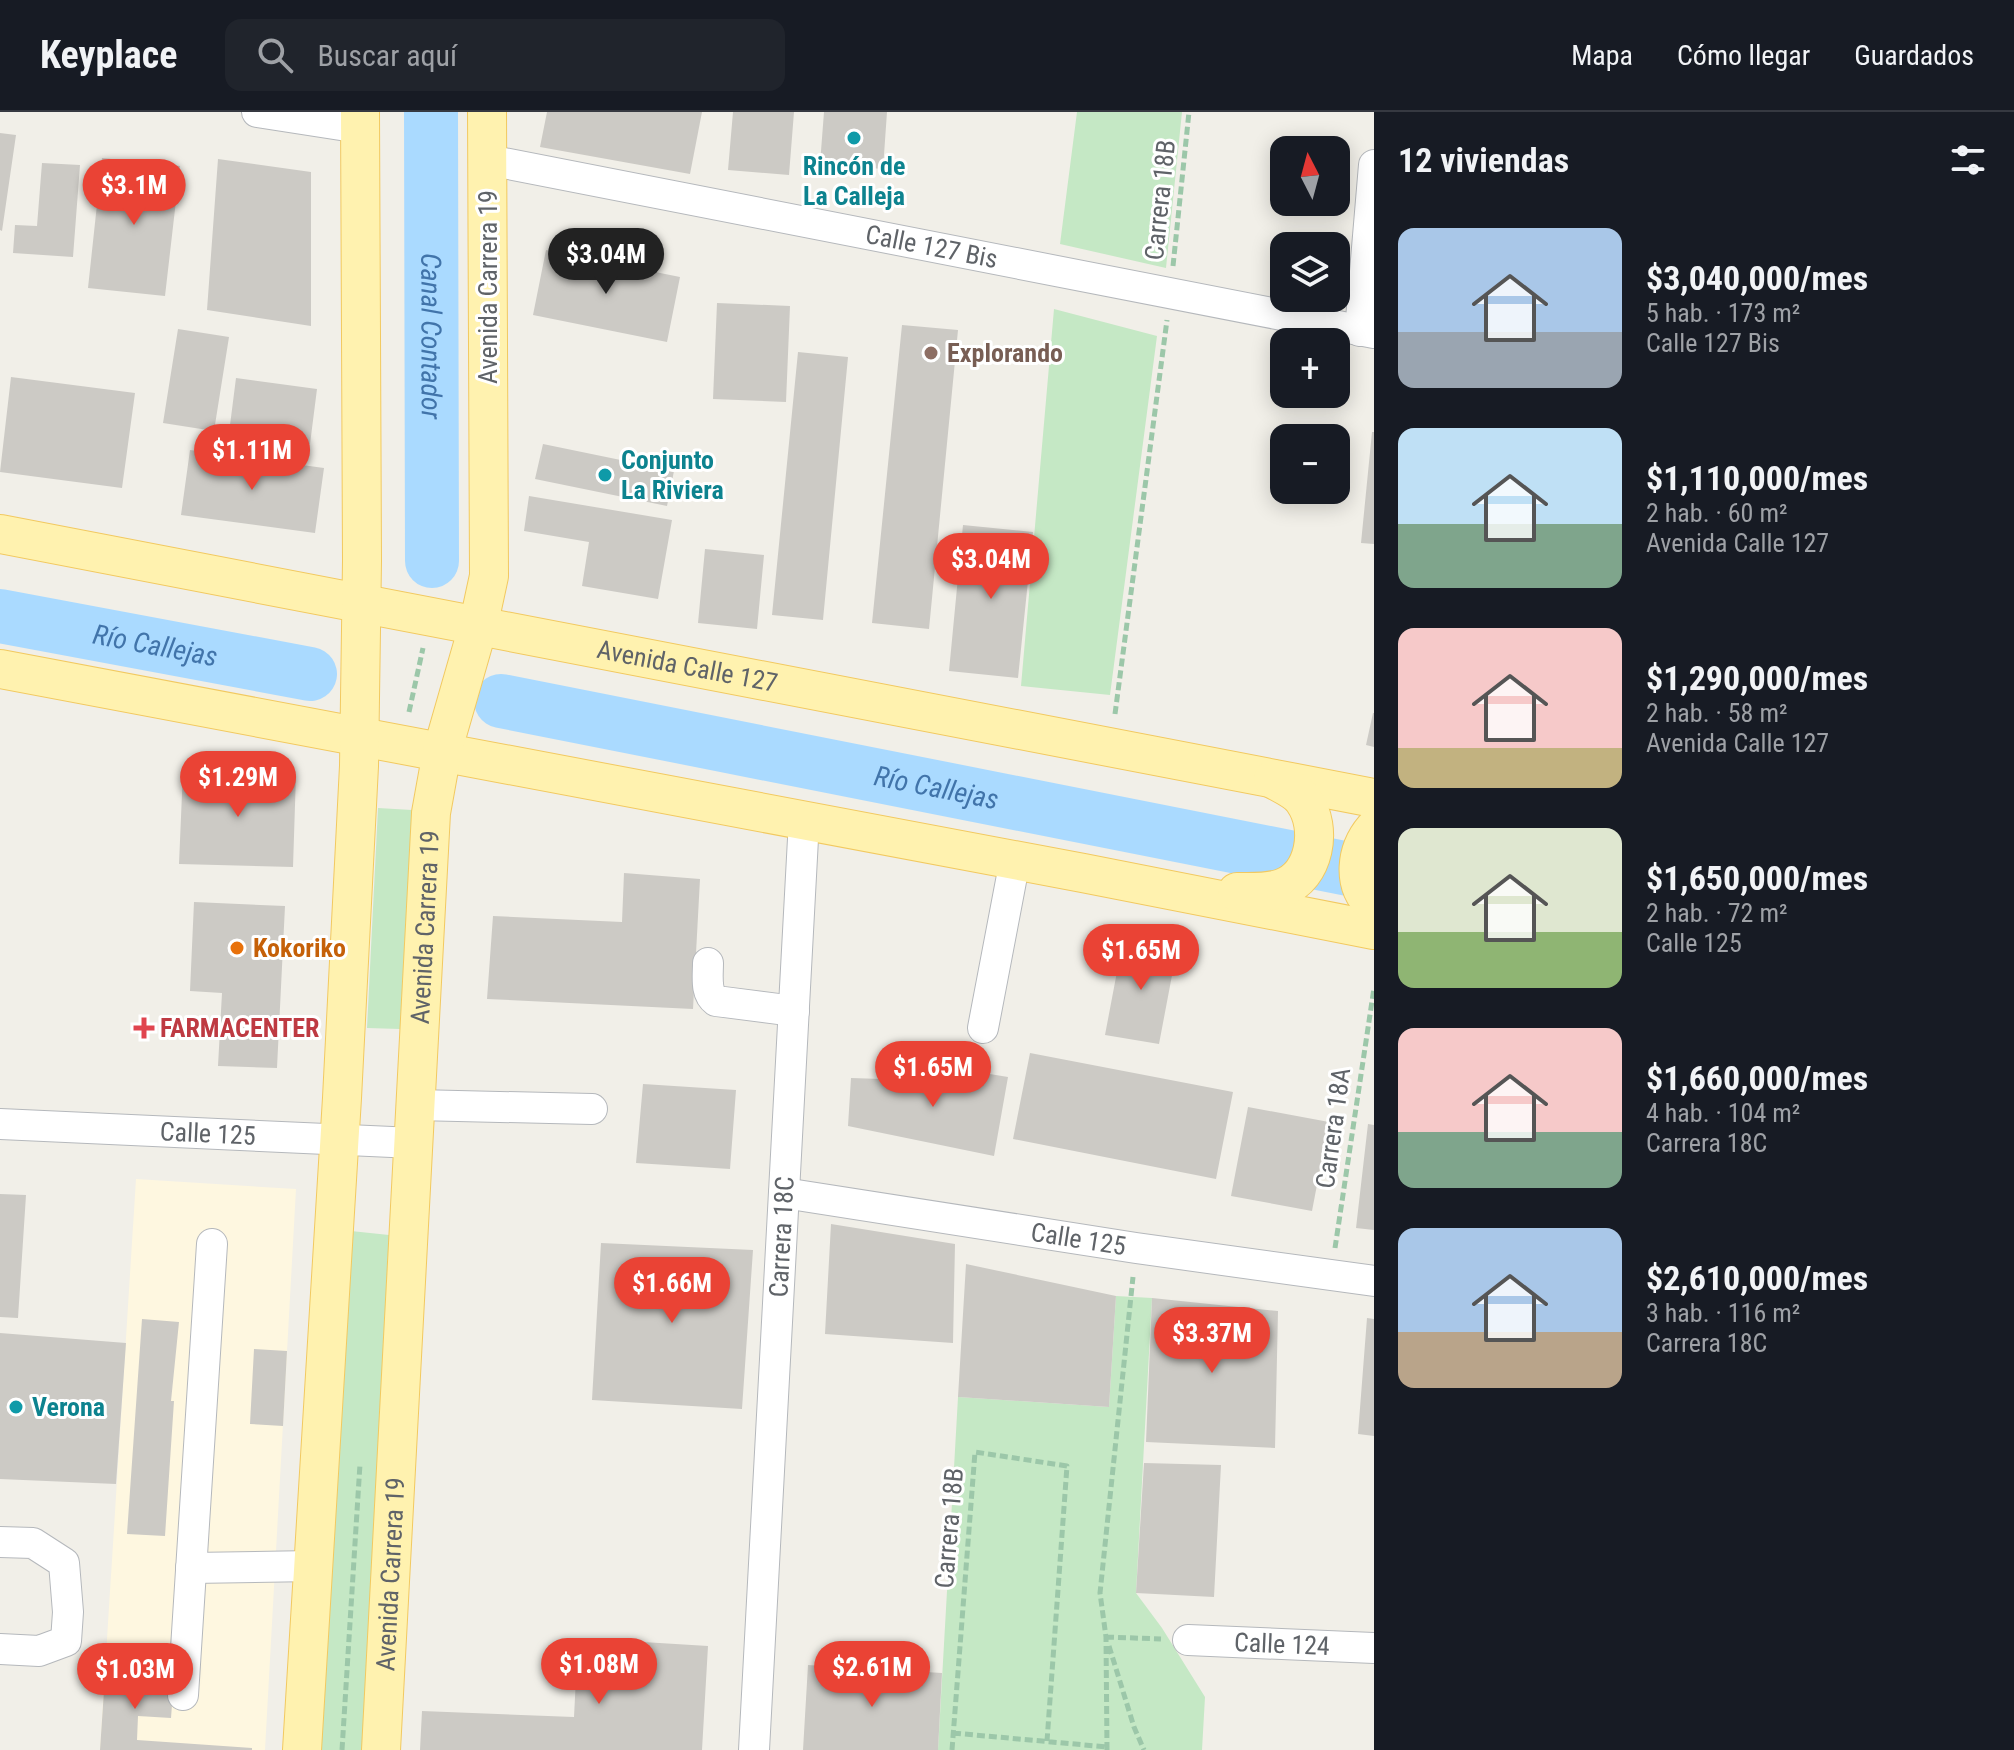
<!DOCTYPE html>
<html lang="es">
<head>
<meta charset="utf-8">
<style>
	:root { --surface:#171b24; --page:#20242c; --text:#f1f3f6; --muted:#9ea1a6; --line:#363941; --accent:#ea4335 }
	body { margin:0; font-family:"Roboto Condensed",sans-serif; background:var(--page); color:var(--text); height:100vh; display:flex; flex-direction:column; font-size:30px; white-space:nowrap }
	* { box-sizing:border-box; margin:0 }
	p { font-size:26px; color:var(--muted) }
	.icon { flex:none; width:44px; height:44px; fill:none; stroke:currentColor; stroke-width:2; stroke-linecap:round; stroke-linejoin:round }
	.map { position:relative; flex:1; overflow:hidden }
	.panel { display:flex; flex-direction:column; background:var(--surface); width:640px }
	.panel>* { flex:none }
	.needle { width:52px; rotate:354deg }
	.buttons { position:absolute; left:1270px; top:24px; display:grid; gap:16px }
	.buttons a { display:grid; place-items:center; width:80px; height:80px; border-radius:16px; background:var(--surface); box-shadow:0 4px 20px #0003; font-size:40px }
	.price { position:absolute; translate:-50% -68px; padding:0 18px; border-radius:28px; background:var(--accent); color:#fff; font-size:26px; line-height:52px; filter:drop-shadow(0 2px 4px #0008) }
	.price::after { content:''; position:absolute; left:50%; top:48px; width:24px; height:18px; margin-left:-12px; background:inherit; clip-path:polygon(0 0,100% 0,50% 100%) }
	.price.current { background:#222; color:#fff }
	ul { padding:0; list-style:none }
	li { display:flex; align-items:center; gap:24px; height:200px; padding:0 24px }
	li span { display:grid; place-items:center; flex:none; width:224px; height:160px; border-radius:16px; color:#555 }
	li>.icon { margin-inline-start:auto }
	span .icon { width:96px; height:96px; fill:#fffc; stroke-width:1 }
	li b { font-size:34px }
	h2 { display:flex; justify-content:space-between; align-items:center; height:96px; padding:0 24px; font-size:34px }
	header { display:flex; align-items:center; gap:48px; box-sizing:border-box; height:112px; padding:0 40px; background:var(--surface); border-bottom:2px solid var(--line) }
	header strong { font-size:38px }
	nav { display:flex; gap:44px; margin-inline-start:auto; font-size:28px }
	.search { width:560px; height:72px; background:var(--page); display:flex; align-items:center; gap:20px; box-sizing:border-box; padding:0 28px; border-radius:16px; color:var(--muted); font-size:30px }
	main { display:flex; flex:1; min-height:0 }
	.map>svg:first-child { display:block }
	.commercial { fill:#fef7e0 }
	.green { fill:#c5e8c5 }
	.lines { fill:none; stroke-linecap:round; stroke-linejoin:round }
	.river { stroke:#aadaff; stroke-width:54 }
	.building { fill:#cccac5 }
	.minor-casing { stroke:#b5b8bc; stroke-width:32 }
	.major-casing { stroke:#f2c960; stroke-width:40 }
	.path { stroke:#9cc7a9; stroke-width:5; stroke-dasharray:8 4; stroke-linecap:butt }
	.minor { stroke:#fff; stroke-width:30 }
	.major { stroke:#fff2af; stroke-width:38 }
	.culture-dot { fill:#0f9aa8; stroke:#fff; stroke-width:3 }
	.education-dot { fill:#8d6e63; stroke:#fff; stroke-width:3 }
	.food-dot { fill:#e8710a; stroke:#fff; stroke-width:3 }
	.health-dot { fill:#e0444e; stroke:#fff; stroke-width:3 }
	.labels { text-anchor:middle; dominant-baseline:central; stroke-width:6; stroke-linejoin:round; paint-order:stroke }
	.culture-label { font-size:26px; font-weight:bold; fill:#0d838f; stroke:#fff; text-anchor:start }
	.street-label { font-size:26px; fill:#5f6368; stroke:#fff }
	.education-label { font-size:26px; font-weight:bold; fill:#785e54; stroke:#fff; text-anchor:start }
	.food-label { font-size:26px; font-weight:bold; fill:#c56008; stroke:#fff; text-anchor:start }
	.health-label { font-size:26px; font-weight:bold; fill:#be3a42; stroke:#fff; text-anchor:start }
	.water-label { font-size:28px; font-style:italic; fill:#4174aa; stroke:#fff }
</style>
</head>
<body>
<header>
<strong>Keyplace</strong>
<div class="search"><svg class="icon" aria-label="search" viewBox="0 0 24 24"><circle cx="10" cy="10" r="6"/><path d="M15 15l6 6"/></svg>Buscar aquí</div>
<nav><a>Mapa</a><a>Cómo llegar</a><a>Guardados</a></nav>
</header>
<main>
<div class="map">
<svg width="1374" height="1638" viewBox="0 0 1374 1638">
	<rect width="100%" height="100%" fill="#f1efe8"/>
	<path class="commercial" d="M136 1067 296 1077 265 1638H100Z"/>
	<path class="green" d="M1077 0H1182L1166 156 1060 132Z
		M1054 197 1157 224 1110 583 1021 574Z
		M378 696 412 698 400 917 367 916Z
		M351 1119 389 1123 363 1638H320Z
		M1116 1184 1152 1186 1136 1481 1162 1516 1205 1585 1202 1638H938L958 1285 1109 1295Z"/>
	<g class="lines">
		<g class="river">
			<path id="s1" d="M431 0 432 449"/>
			<path id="s2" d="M0 504 310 562"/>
			<path id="s3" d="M501 589 1374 762"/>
		</g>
	</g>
	<path class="building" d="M547 0H702L690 62 540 35Z
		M733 0H794L789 63 728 58Z
		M824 0H887L883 57 820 52Z
		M0 21 16 23 2 119 0 118Z
		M102 46 180 54 165 184 88 176Z
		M218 47 311 60V214L207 198Z
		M42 51 80 53 73 145 13 141 15 113 37 114Z
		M546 138 680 165 667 230 533 203Z
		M717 191 790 194 786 290 713 287Z
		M902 213 958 218 929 517 872 511Z
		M178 217 229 225 214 319 163 311Z
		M798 240 848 245 823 508 772 503Z
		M11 265 135 281 122 376 0 360Z
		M236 266 317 277 310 332 229 321Z
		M1372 320H1374V432L1361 431Z
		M543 332 674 359 667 394 535 367Z
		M190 338 324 356 315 421 181 403Z
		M529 384 672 408 658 487 582 474 589 430 524 419Z
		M963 413 1033 420 1018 566 949 559Z
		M705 437 764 443 757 517 698 511Z
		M1373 601H1374V635L1366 633Z
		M183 658 296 662 293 755 179 752Z
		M624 761 700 767 693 897 487 887 493 804 622 810Z
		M194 790 285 794 277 956 218 954 222 881 190 879Z
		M1123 828 1177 837 1159 932 1105 923Z
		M1030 941 1233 980 1216 1067 1013 1027Z
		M947 955 1008 965 994 1044 848 1014 851 966 943 969Z
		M643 972 736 978 730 1057 636 1051Z
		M1248 995 1329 1010 1312 1099 1231 1084Z
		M1368 1012 1374 1013V1118L1356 1116Z
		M0 1082 26 1083 18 1206 0 1205Z
		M831 1112 955 1132 953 1231 825 1222Z
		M601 1131 753 1138 742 1297 592 1288Z
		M966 1152 1116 1184 1109 1295 958 1285Z
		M1152 1186 1278 1199 1275 1336 1146 1330Z
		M1367 1206 1374 1207V1324L1358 1322Z
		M142 1207 179 1210 171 1289H174L165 1424 127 1422Z
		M0 1221 126 1231 116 1372 0 1367Z
		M254 1237 287 1239 283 1314 250 1312Z
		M1144 1351 1221 1353 1214 1485 1136 1481Z
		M578 1526 708 1534 702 1638H420L422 1599 574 1605Z
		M107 1533 126 1534 123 1576 173 1579 171 1606 138 1604 137 1628 252 1636V1638H100Z
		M808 1553 942 1561 938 1638H803Z"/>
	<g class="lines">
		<g class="minor-casing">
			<g id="minor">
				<path d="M257 0 360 16"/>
				<path id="s4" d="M488 48 1374 221"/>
				<path d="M1360 219 1374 53"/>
				<path d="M708 851C708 865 705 881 716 889L794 899"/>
				<path d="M983 916 1015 748"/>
				<path d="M416 993 592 997"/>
				<path id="s5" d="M0 1012 414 1031"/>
				<path id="s6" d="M784 1081 1136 1136 1374 1169"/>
				<path d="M0 1430 33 1431 64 1451 68 1500 66 1529 39 1539 0 1537"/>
				<path d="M191 1456 313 1454"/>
				<path id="s7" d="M1188 1528 1374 1536"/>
				<path d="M183 1583 212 1132"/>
				<path id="s8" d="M754 1638 804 708"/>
			</g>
		</g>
		<g class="major-casing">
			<g id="major">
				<path id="s9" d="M0 422 1374 686"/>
				<path d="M0 557 1083 761 1374 818"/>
				<path d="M1374 717C1356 738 1351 772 1374 793"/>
				<path d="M1237 780C1252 780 1268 781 1282 776 1315 764 1323 716 1304 689 1298 679 1283 673 1273 667"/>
				<path d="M302 1638 342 986 359 654 362 449 360 0"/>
				<path id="s10" d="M381 1638 431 701 442 640 478 515 489 464 487 0"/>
			</g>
		</g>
		<path class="path" d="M1173 154 1189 0
			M409 600 423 536
			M1115 602 1167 208
			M1335 1136 1374 876
			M1106 1525 1161 1527
			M1109 1534 1134 1615 1144 1638
			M953 1621 1107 1635
			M342 1638 360 1352
			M952 1638 975 1340 1067 1354 1047 1629
			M1107 1638 1106 1525 1100 1481 1133 1165"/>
		<use href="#minor" class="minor"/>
		<use href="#major" class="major"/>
	</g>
	<g class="culture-dot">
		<circle cx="854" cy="26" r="8"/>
		<circle cx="605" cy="363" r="8"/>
		<circle cx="16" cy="1295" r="8"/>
	</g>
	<circle class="education-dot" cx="931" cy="241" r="8"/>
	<circle class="food-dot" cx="237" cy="836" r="8"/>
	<path class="health-dot" d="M140 904h8v8h8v8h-8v8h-8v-8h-8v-8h8z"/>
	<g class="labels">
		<g class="culture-label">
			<text x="854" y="54" text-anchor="middle">Rincón de<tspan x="854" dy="30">La Calleja</tspan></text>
			<text x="621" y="348">Conjunto<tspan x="621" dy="30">La Riviera</tspan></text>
			<text x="32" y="1295">Verona</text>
		</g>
		<g class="street-label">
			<text transform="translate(1160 88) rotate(-84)">Carrera 18B</text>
			<text stroke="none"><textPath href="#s4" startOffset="452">Calle 127 Bis</textPath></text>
			<text transform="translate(488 175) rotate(-90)">Avenida Carrera 19</text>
			<text stroke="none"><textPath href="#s9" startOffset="700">Avenida Calle 127</textPath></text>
			<text stroke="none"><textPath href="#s10" startOffset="824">Avenida Carrera 19</textPath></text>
			<text transform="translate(1333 1016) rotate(-82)">Carrera 18A</text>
			<text stroke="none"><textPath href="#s5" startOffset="208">Calle 125</textPath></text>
			<text stroke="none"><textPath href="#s8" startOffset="514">Carrera 18C</textPath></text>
			<text stroke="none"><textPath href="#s6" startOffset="298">Calle 125</textPath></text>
			<text transform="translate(949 1416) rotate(-85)">Carrera 18B</text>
			<text stroke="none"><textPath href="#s10" startOffset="176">Avenida Carrera 19</textPath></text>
			<text stroke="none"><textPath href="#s7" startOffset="94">Calle 124</textPath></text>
		</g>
		<g class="education-label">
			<text x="947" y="241">Explorando</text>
		</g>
		<g class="food-label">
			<text x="253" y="836">Kokoriko</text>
		</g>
		<g class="health-label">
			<text x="160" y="916">FARMACENTER</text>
		</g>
		<g class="water-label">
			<text stroke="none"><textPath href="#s1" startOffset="224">Canal Contador</textPath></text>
			<text stroke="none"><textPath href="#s2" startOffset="158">Río Callejas</textPath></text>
			<text stroke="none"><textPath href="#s3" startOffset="444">Río Callejas</textPath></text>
		</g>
	</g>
</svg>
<div class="buttons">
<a><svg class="needle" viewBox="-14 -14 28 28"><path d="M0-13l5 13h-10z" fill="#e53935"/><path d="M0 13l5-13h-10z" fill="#9ea1a6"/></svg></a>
<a><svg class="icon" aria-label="layers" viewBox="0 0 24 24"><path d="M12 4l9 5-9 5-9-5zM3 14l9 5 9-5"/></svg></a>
<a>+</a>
<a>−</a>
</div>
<b class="price" style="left:134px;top:115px">$3.1M</b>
<b class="price current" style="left:606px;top:184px">$3.04M</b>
<b class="price" style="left:252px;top:380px">$1.11M</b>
<b class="price" style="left:991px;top:489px">$3.04M</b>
<b class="price" style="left:238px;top:707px">$1.29M</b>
<b class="price" style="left:1141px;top:880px">$1.65M</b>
<b class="price" style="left:933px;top:997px">$1.65M</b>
<b class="price" style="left:672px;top:1213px">$1.66M</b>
<b class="price" style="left:1212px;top:1263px">$3.37M</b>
<b class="price" style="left:599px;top:1594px">$1.08M</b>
<b class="price" style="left:872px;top:1597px">$2.61M</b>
<b class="price" style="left:135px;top:1599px">$1.03M</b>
</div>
<section class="panel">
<h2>12 viviendas<svg class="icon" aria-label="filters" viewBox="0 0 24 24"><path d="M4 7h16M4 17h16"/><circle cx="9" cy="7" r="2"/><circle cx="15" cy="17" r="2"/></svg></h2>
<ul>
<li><span style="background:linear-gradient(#a9c7e8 65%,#9aa5b1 0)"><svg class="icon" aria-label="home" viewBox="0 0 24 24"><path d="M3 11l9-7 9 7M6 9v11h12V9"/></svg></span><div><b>$3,040,000/mes</b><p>5 hab. · 173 m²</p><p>Calle 127 Bis</p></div></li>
<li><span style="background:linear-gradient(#bfe0f5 60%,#7fa58c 0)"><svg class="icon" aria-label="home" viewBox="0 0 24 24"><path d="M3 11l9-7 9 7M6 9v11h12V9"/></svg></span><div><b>$1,110,000/mes</b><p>2 hab. · 60 m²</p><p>Avenida Calle 127</p></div></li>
<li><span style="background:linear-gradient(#f6c9c9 75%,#c2b280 0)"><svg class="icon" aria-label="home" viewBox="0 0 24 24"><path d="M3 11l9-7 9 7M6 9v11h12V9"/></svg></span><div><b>$1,290,000/mes</b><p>2 hab. · 58 m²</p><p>Avenida Calle 127</p></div></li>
<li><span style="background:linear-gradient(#dfe7d0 65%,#8fb573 0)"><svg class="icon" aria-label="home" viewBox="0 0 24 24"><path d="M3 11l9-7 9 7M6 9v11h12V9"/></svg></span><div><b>$1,650,000/mes</b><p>2 hab. · 72 m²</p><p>Calle 125</p></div></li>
<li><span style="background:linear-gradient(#f6c9c9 65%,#7fa58c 0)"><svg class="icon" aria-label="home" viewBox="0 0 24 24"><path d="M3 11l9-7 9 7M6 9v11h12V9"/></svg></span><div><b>$1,660,000/mes</b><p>4 hab. · 104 m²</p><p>Carrera 18C</p></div></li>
<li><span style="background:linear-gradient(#a9c7e8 65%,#b9a48a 0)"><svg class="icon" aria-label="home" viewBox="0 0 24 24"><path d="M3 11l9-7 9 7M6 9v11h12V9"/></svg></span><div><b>$2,610,000/mes</b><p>3 hab. · 116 m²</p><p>Carrera 18C</p></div></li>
</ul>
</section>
</main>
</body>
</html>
